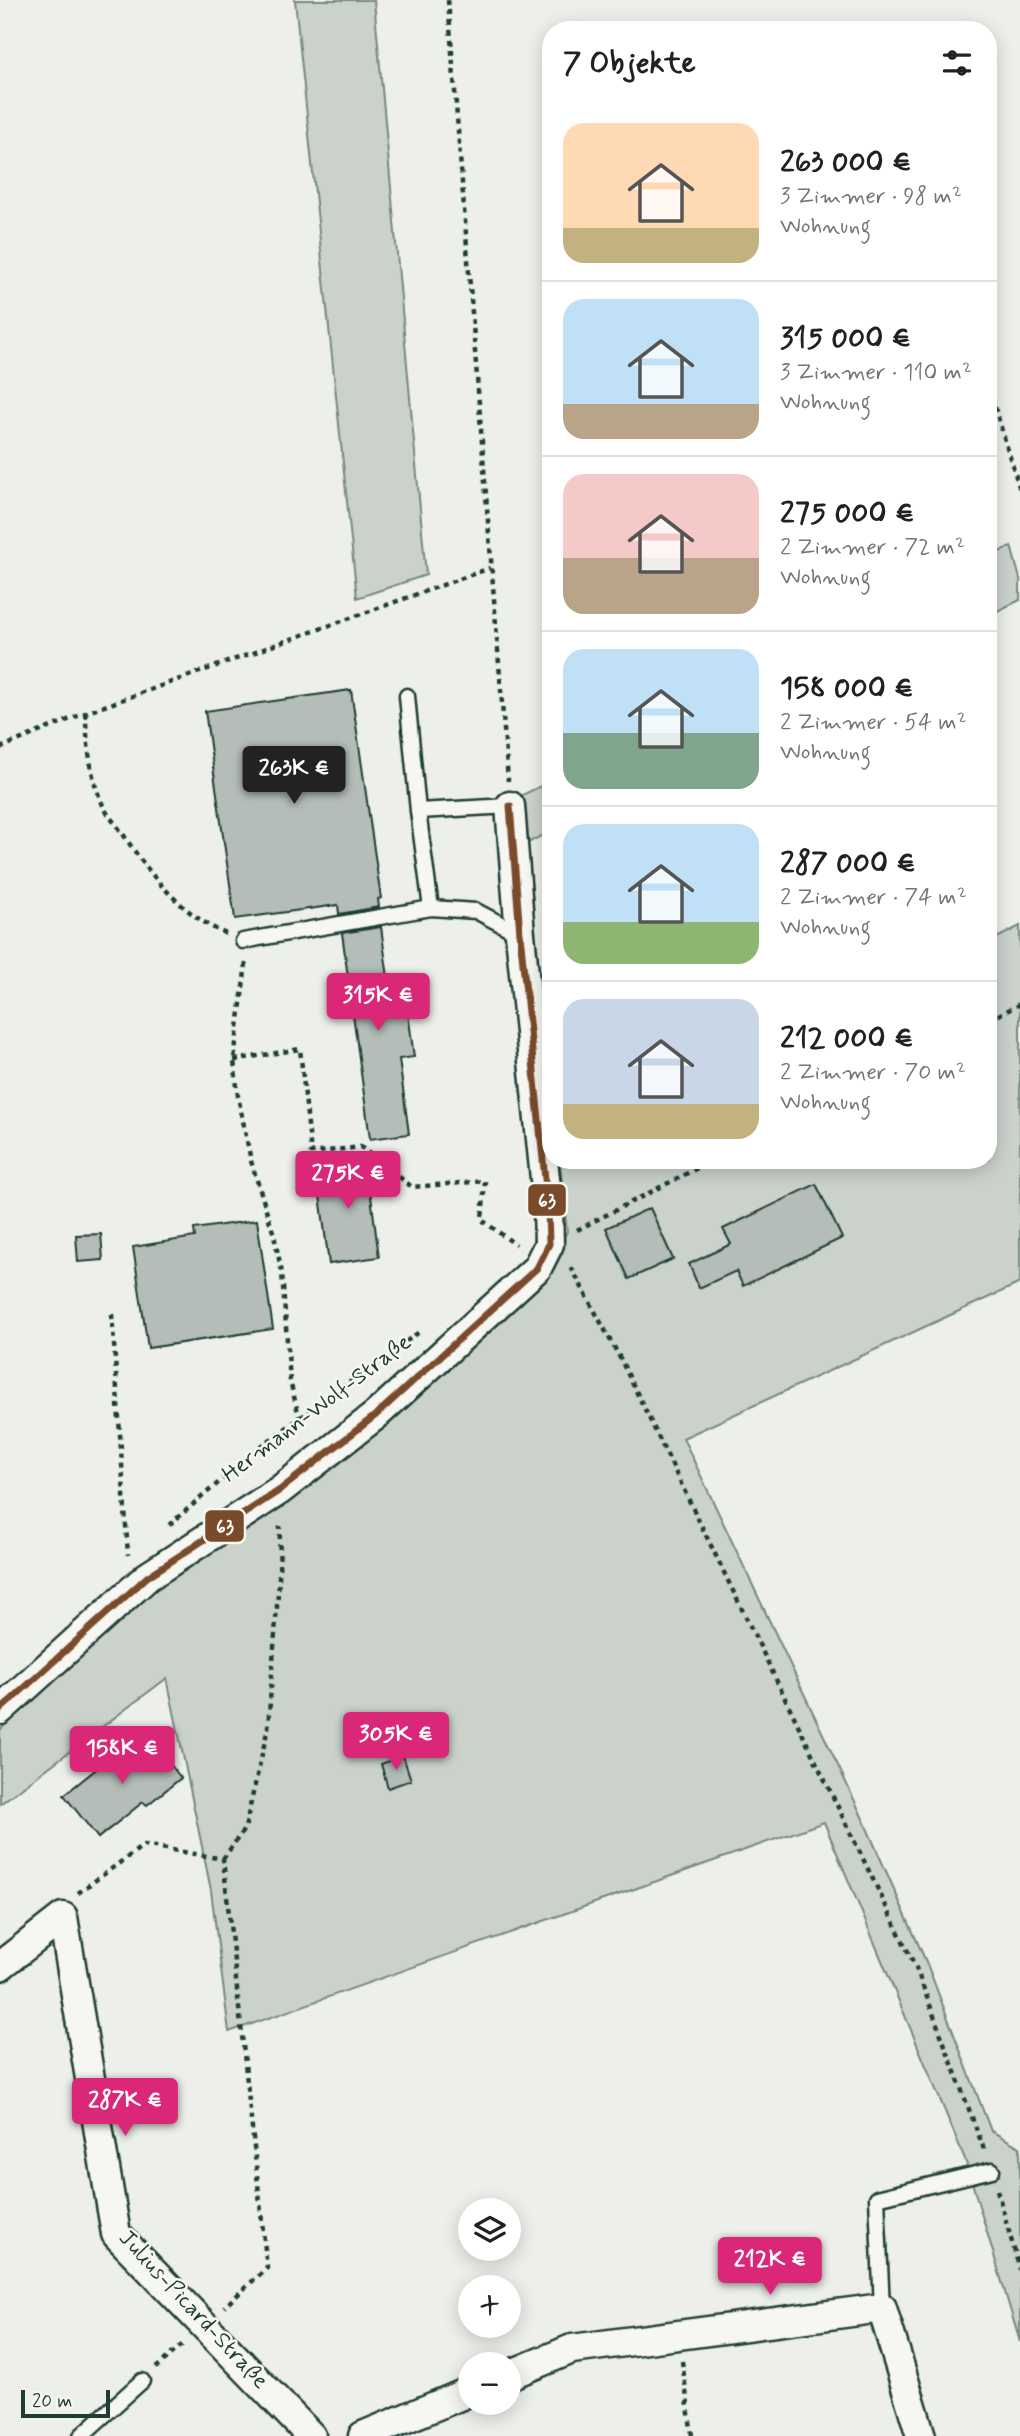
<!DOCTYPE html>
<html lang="de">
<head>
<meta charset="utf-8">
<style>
	:root { --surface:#fff; --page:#f2f2f2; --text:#202124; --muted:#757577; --line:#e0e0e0; --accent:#db2777 }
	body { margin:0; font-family:Mynerve,sans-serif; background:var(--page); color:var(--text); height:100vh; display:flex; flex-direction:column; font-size:26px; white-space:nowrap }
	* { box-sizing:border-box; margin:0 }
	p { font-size:23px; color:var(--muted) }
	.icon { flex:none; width:38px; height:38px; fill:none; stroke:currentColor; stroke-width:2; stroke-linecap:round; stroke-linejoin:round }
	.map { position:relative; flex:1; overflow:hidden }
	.details { position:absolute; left:542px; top:21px; width:455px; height:1148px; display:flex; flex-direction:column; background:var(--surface); border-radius:28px; box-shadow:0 4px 18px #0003 }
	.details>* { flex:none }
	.buttons { position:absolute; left:458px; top:2198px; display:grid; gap:14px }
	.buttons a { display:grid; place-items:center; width:63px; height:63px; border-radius:50%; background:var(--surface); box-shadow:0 4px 18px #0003; font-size:35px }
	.scale { position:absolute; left:21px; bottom:18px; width:89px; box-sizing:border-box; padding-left:7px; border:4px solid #1f3d34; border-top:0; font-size:19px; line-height:24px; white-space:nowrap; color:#1f3d34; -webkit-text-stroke:5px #f6f6f2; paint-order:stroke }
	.price { position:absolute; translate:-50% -60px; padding:0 16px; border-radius:7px; background:var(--accent); color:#fff; font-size:23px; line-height:46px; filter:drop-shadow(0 2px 4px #0008) }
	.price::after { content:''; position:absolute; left:50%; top:42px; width:21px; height:16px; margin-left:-10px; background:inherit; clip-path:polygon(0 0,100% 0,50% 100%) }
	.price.current { background:#222; color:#fff }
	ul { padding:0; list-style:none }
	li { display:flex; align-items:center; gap:21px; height:175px; padding:0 21px }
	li+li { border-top:2px solid var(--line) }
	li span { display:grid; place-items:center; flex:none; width:196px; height:140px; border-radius:21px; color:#555 }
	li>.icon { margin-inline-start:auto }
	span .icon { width:84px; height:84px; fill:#fffc; stroke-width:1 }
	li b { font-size:30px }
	h2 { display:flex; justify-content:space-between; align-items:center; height:84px; padding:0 21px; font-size:30px }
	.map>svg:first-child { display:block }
	.green { fill:#cbd2cc; stroke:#758880; stroke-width:2 }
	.building { fill:#b4bdb8; stroke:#1f3d34; stroke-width:2 }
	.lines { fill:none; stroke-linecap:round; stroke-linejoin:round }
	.service-casing { stroke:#1f3d34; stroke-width:19 }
	.minor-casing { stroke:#1f3d34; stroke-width:33 }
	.path { stroke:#1f3d34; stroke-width:4.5; stroke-dasharray:5 5; stroke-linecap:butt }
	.service { stroke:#f6f6f2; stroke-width:14 }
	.minor { stroke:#f6f6f2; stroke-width:28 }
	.bus-1-casing { stroke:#f6f6f2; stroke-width:12 }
	.bus-1 { stroke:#7a4b2a; stroke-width:7 }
	.labels { text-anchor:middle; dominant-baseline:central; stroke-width:5; stroke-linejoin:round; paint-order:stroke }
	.street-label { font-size:23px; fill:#1f3d34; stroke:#f6f6f2 }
	.line-badge { stroke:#f6f6f2; stroke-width:2.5 }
	.badge-label { font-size:19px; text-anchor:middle; font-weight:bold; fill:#fff }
</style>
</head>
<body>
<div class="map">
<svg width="1020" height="2436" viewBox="0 0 1020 2436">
	<rect width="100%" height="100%" fill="#edefea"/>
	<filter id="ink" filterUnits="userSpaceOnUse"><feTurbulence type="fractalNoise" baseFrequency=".0143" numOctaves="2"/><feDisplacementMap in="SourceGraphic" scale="14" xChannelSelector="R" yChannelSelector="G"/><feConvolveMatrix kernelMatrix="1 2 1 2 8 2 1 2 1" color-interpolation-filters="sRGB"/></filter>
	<g filter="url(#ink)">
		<path class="green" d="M295 0H374L426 575 357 598Z
			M1011 546 1020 579V600L989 615V557Z
			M551 781V831L526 844 522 795Z
			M1020 926V1283L683 1438 859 1810 927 1964 991 2131 1020 2147V2342L965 2159 824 1822 229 2032 211 1890 167 1678 0 1804V1730L151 1586 547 1275 567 1231 560 1163 565 1160H989V942Z"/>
		<path class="building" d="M351 690 381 898 378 899 379 907 339 914 338 905 235 919 205 711Z
			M381 927 391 999 406 998 414 1057 399 1059 409 1134 370 1139 342 933Z
			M366 1158 379 1257 329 1264 316 1165Z
			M816 1184 842 1238 743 1286 736 1271 699 1288 689 1264 731 1244 723 1229Z
			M650 1208 673 1259 629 1279 606 1228Z
			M257 1220 273 1329 148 1348 133 1247 195 1237 194 1229Z
			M101 1234 103 1260 78 1262 76 1235Z
			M148 1736 181 1778 147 1805 143 1802 98 1838 64 1795 115 1754 119 1759Z
			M403 1756 411 1780 388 1788 381 1764Z"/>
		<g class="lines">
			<g class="service-casing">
				<path id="service" d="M407 696 418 811 431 908 476 911 520 934
					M418 811 510 806
					M243 941 431 908
					M882 2308 877 2198 992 2170
					M81 2436 142 2381"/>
			</g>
			<g class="minor-casing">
				<path id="minor" d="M0 1710 147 1577 280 1490 376 1415 537 1268 549 1244 548 1208 520 934 510 806
					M0 1966 63 1917 116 2234 311 2436
					M509 2375 572 2349 882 2308 921 2436
					M363 2436 471 2391"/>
			</g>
			<path class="path" d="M448 0 508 781
				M989 388 1020 490
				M85 713C88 742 89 775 102 803 106 814 116 824 123 834 149 874 181 914 226 934
				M0 748 85 713 490 568
				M246 963 234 1060 238 1096 251 1161 274 1235 282 1273 290 1381 300 1420
				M989 1020 1020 1004
				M234 1060 300 1049 311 1153 361 1147 412 1187 485 1181 482 1220 516 1245
				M577 1230 713 1160
				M571 1267 620 1358 916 1968 985 2152
				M112 1314 128 1555
				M169 1525 264 1444 422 1330
				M223 1859 245 1828 268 1728 279 1579 280 1526
				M78 1893 144 1845 223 1859 267 2268 224 2307
				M997 2190 1020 2270
				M682 2361 692 2436
				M156 2368 183 2344"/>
			<use href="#service" class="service"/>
			<use href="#minor" class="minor"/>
			<g class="bus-1-casing">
				<path id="bus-1" d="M0 1710 147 1577 280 1490 376 1415 537 1268 549 1244 548 1208 520 934 510 806"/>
			</g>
			<use href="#bus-1" class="bus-1"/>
		</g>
	</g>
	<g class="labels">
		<g class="street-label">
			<text transform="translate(317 1409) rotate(-37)">Hermann-Wolf-Straße</text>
			<text transform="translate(193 2310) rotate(47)">Julius-Picard-Straße</text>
		</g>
	</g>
	<g class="line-badge">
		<rect x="527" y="1183" width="40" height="34" rx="7" fill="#7a4b2a"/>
		<rect x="204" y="1509" width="41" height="34" rx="7" fill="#7a4b2a"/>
	</g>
	<g class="badge-label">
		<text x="547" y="1207">63</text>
		<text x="225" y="1533">63</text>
	</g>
</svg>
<div class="buttons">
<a><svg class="icon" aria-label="layers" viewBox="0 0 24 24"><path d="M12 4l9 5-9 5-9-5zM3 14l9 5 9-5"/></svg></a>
<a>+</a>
<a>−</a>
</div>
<div class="scale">20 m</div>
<b class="price current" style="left:294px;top:806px">263K €</b>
<b class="price" style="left:378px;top:1033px">315K €</b>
<b class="price" style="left:348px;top:1211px">275K €</b>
<b class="price" style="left:396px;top:1772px">305K €</b>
<b class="price" style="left:122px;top:1786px">158K €</b>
<b class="price" style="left:125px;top:2138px">287K €</b>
<b class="price" style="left:770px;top:2297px">212K €</b>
<section class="details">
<h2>7 Objekte<svg class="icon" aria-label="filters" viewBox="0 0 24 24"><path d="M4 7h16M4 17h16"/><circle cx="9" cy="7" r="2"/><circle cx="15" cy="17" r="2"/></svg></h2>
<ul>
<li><span style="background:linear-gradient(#ffd9b3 75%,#c2b280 0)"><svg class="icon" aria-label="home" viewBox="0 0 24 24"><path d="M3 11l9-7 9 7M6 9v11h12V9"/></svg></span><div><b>263 000 €</b><p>3 Zimmer · 98 m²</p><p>Wohnung</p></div></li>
<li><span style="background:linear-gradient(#bfe0f5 75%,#b9a48a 0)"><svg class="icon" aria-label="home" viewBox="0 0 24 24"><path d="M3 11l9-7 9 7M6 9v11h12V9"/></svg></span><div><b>315 000 €</b><p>3 Zimmer · 110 m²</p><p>Wohnung</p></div></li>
<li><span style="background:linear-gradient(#f6c9c9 60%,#b9a48a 0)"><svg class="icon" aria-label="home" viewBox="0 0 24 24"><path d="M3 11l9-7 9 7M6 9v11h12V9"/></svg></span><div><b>275 000 €</b><p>2 Zimmer · 72 m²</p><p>Wohnung</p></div></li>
<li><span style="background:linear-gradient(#bfe0f5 60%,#7fa58c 0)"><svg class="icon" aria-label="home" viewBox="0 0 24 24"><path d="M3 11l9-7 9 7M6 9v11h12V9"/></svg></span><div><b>158 000 €</b><p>2 Zimmer · 54 m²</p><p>Wohnung</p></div></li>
<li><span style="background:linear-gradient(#bfe0f5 70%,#8fb573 0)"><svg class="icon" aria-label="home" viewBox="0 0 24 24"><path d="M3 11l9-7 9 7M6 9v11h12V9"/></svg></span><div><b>287 000 €</b><p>2 Zimmer · 74 m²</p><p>Wohnung</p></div></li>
<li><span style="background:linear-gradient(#c9d6e8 75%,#c2b280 0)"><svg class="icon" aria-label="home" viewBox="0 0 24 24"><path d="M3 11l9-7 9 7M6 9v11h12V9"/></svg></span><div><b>212 000 €</b><p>2 Zimmer · 70 m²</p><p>Wohnung</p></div></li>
</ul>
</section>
</div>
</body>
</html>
